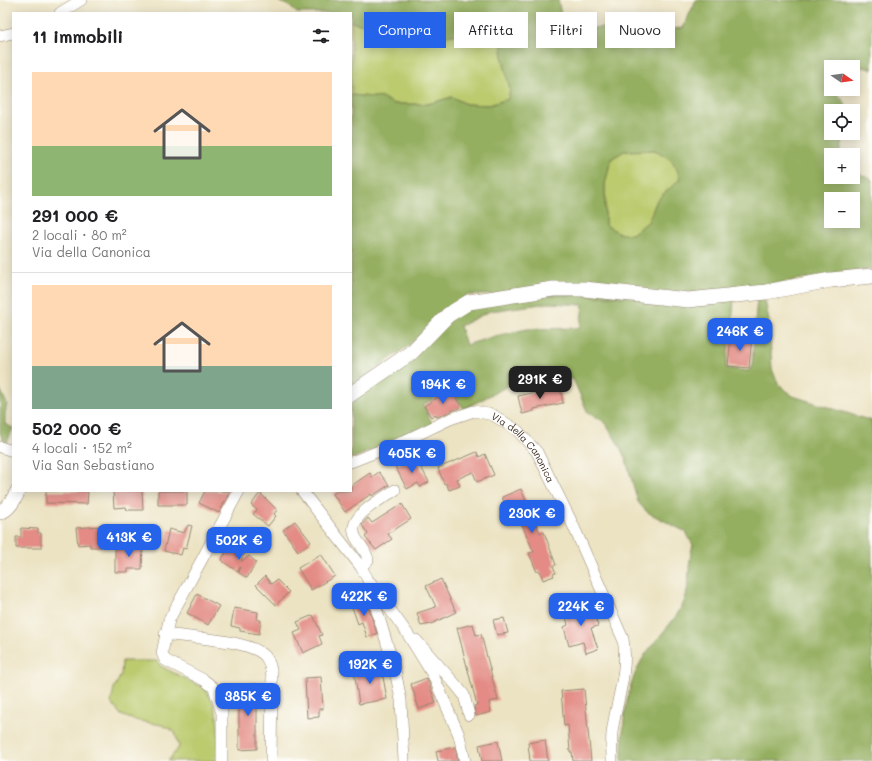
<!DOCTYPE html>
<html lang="it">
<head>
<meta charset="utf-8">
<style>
	:root { --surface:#fff; --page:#f6f6f6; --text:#202124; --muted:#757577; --line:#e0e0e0; --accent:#2563eb }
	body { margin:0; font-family:Mali,sans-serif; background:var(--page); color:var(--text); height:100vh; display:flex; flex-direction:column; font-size:15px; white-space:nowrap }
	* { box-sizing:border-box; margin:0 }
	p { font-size:13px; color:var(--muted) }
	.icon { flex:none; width:22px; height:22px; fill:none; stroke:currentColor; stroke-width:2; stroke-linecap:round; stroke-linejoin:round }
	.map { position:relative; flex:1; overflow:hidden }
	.side { position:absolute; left:12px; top:12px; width:340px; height:480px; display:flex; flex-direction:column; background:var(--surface); border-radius:0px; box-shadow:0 2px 10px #0003 }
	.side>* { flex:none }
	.hud { position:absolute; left:364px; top:12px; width:380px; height:36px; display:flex; gap:8px }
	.needle { width:26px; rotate:103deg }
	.tools { position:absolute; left:824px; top:60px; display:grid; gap:8px }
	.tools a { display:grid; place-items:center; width:36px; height:36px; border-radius:0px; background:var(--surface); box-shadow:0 2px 10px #0003; font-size:20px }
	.price { position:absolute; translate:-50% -34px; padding:0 9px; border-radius:8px; background:var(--accent); color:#fff; font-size:13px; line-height:26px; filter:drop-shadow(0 1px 2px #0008) }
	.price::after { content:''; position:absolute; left:50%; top:24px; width:12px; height:9px; margin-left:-6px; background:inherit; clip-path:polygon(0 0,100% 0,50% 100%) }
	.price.active { background:#222; color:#fff }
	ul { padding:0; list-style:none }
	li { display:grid; align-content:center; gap:8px; height:212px; padding:0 20px }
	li+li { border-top:1px solid var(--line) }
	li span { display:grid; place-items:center; height:124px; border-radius:0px; color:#555 }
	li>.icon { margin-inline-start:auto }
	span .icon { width:72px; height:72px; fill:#fffc; stroke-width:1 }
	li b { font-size:17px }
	h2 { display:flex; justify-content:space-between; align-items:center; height:48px; padding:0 20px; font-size:17px }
	.chip { padding:0 14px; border-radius:0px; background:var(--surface); box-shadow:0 2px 10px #0003; font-size:14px; line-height:36px }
	.chip.active { background:var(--accent); color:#fff }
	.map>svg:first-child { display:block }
	.green { fill:#bbcb6e; stroke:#7b7a46 }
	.forest { fill:#94af61; stroke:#686c40; fill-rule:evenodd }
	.building { fill:#e38b84 }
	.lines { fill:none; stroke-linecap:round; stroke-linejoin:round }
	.street-casing { stroke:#948670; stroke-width:12 }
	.secondary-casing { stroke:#948670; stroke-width:16 }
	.street { stroke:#fff; stroke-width:11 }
	.secondary { stroke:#fff; stroke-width:15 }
	.labels { text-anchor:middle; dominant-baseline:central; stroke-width:3; stroke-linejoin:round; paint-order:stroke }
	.street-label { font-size:10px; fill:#3b2a1e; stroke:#fdfcf7 }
</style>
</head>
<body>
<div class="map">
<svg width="872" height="761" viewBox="0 0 872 761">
	<rect width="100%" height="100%" fill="#fdfcf7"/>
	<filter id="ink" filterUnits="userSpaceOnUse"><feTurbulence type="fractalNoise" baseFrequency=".025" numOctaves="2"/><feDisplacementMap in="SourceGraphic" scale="8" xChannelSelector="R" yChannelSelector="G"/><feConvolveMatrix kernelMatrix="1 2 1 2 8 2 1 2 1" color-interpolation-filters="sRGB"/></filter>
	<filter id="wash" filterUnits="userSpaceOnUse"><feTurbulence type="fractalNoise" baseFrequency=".012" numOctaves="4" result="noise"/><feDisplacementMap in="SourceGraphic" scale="16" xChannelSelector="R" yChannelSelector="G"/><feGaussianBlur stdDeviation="0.9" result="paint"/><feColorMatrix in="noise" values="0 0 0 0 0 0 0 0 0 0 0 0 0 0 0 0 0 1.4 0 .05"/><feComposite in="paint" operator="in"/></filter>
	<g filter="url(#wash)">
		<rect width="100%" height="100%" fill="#ece3c3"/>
		<path class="green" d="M351 22 436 38 496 27 501 37 503 59 510 90 508 99 489 105 466 104 452 97 428 104H394L383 98 351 95Z
			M655 150C671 159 675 161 680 179L657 200 648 222 632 234H621L605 225V184L611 159 624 151Z
			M122 661H157L160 666 204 688C222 709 218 736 218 761H168L179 747 175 732 162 725 134 720 121 715 111 703 114 688 121 675Z"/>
		<path class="forest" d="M276 0H558L563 23 592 28 634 25 668 29 683 28 696 0H872V69L841 63 830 58 826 81 831 89H833L845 103V111H831V133H844L840 155H831V177H853V170L872 180V269C811 276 750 290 688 293 615 297 540 294 467 295L407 347 351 386V95L383 98 394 104H428L452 97 466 104 489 105 508 99 510 90 503 59 501 37 496 27 476 32 406 41 364 25 351 22V13H297L289 6ZM655 150C671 159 675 161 680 179L657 200 648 222 632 234H621L605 225V184L611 159 624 151ZM831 199H853V221H831Z
			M529 294 734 300C733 323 728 345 726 368L749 371 752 365 757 296 764 294 769 321 772 369 778 384 793 396 872 421V761H622C622 726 625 685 645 655 657 637 675 622 684 602 691 585 687 563 693 545L686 532 647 512 638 502 626 460 620 447 605 422 588 413 573 379 534 377 517 381 464 409 451 388 423 405 433 425 351 459V398L470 303ZM549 303 583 305 580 328 527 329 495 336 466 345 460 326 490 311Z
			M0 389 7 404 5 414V424L13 428 6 445 0 434Z"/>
		<g id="blocks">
			<path class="building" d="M731 335 752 337 749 368 728 366Z
				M560 387 563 403 534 409V411L522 414 518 396Z
				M451 389 461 407 437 417 435 414 431 417 424 406Z
				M477 452 479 457 485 454 494 475 477 482 473 472 457 479 460 486 449 490 446 483 444 484 438 468Z
				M416 458 429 482 420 487 418 483 407 489 395 466 403 462 404 464Z
				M379 472 389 485 372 496 371 494 345 512 333 494 337 491H351V486L370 473 372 477Z
				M521 489 540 533 544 532 556 565 553 566 556 573 553 574 554 576 543 580 540 571 537 572 529 553 534 552 519 518 512 521 502 497Z
				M46 491H88L87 504 46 503Z
				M113 491H142L143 510H127L126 507 114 508Z
				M158 491H187V505H158Z
				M205 491H230L219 513 199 503Z
				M260 493 277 510 274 514 276 516 268 526 253 514 257 510 251 505Z
				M402 504 411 519 388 534 392 539 376 550 365 537 368 534 362 525 368 518 372 523Z
				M295 521 311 542 298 551 283 530Z
				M188 525 192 526 186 549 183 548 181 555 164 551 169 529 184 533Z
				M100 526 101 547H90V544L78 545 76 528Z
				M21 528 38 529V533H41V548H16V537H21Z
				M128 544H143L142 569H128V572H115V547H128Z
				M232 544 245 554 241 559 242 561 249 556 256 562 247 578 239 573 240 567 238 572 221 560Z
				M321 554 335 576 311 590 298 568Z
				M265 576 271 584 277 580 289 592 276 605 256 585Z
				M441 579 456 612 431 624 421 626 417 613 436 607 426 586Z
				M197 594 219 606 208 625 187 613Z
				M366 599 377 634 367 637 362 622 358 624 351 604Z
				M583 604 584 606 590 605 591 608 593 607 598 626 591 628 598 649 586 653 583 642 569 646 564 627 568 625 564 609Z
				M234 608 258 612 257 620H261L259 634 240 631V628L231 626Z
				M313 615 322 635 319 636 322 644 303 653 294 633 301 630 297 622Z
				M504 618 508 633 497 635 493 620Z
				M473 624 476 635 481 634 498 700 489 702 491 712 476 716 474 706 477 705 457 628Z
				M381 666 387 699 359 704 354 671Z
				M321 677 323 709H319V717L307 718 305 678Z
				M427 678 436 703 419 709 411 684Z
				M257 684V749L239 750V685Z
				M584 689 591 761H573L572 752H570L568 725 564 726 561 691Z
				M545 740 548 761H530L528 743Z
				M498 741 502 761H482L479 745Z
				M455 747 458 761H438L436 751Z"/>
		</g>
	</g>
	<g filter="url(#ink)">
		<use href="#blocks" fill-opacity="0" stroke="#948670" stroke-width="1"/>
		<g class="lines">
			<g class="street-casing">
				<g id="street">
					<path d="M60 13 81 0"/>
					<path d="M0 36 13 33"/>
					<path d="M0 447 13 451"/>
					<path id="s1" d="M351 462 402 442 450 419 474 411 493 415 518 431 537 452 573 525 623 639C629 672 616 701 612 733 611 742 612 752 612 761"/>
					<path d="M302 491 361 567 367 578 395 670 401 700 404 761"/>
					<path d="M361 567 368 560C367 552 360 545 356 538 344 517 381 500 395 490"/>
					<path d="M371 583 407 633 433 675 459 735 465 761"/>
					<path d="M165 634C189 638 249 639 265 656 270 662 271 669 272 676L271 761"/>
					<path d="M416 640 456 685 464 695 469 715"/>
					<path d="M222 761V713L214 688 204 680 165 660 162 653 169 620 239 491"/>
				</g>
			</g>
			<g class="secondary-casing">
				<path id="secondary" d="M351 394 412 352 448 315 469 302 553 289H584L688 300 766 292 831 280 872 276
					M0 512C9 509 14 499 18 491"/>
			</g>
			<use href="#street" class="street"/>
			<use href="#secondary" class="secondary"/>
		</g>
	</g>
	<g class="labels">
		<g class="street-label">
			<text stroke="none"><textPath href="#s1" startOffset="198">Via della Canonica</textPath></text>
		</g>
	</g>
</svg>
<div class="tools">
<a><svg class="needle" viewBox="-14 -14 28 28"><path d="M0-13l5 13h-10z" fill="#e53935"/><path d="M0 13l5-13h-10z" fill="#757577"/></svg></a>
<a><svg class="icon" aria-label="locate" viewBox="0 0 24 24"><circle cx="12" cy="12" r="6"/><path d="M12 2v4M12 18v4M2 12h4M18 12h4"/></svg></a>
<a>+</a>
<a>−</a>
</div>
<b class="price" style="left:740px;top:352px">246K €</b>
<b class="price active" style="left:540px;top:400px">291K €</b>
<b class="price" style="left:443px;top:405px">194K €</b>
<b class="price" style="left:412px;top:474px">405K €</b>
<b class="price" style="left:532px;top:534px">230K €</b>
<b class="price" style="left:129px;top:558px">413K €</b>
<b class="price" style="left:239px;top:561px">502K €</b>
<b class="price" style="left:364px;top:617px">422K €</b>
<b class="price" style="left:581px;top:627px">224K €</b>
<b class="price" style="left:370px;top:685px">192K €</b>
<b class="price" style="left:248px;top:717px">385K €</b>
<div class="hud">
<a class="chip active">Compra</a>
<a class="chip">Affitta</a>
<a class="chip">Filtri</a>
<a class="chip">Nuovo</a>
</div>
<section class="side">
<h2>11 immobili<svg class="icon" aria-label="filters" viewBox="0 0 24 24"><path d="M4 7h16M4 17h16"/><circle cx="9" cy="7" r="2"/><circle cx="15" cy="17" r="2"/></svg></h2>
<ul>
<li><span style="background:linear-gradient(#ffd9b3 60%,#8fb573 0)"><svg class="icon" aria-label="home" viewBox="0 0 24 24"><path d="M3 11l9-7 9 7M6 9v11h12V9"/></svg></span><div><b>291 000 €</b><p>2 locali · 80 m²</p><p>Via della Canonica</p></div></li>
<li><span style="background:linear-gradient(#ffd9b3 65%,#7fa58c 0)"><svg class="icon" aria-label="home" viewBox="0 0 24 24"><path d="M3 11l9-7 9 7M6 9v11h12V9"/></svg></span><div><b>502 000 €</b><p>4 locali · 152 m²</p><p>Via San Sebastiano</p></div></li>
</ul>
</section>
</div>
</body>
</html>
